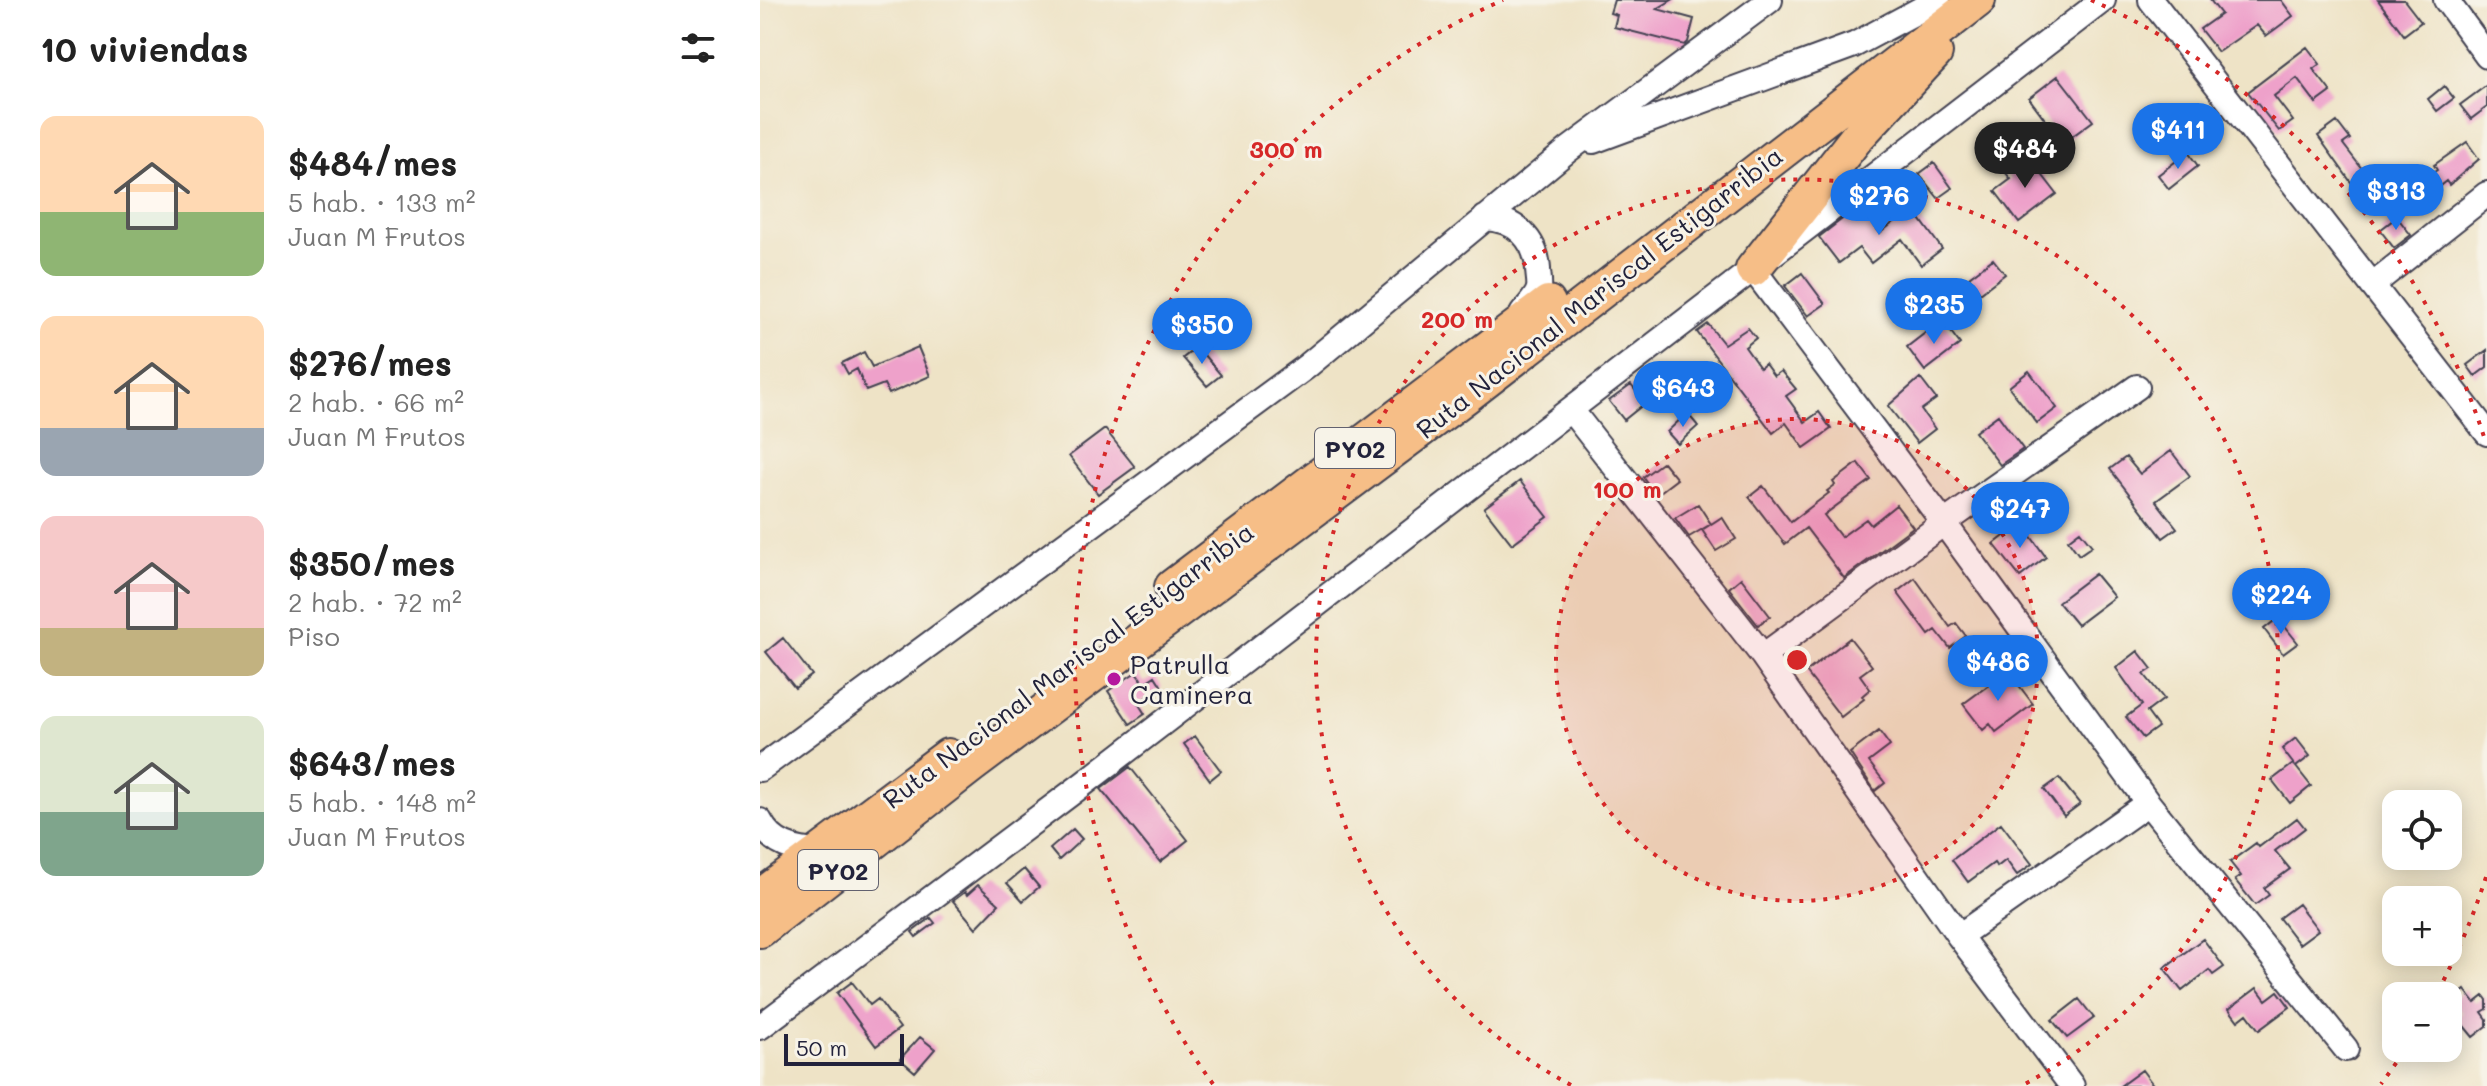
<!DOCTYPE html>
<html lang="es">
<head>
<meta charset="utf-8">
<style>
	:root { --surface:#fff; --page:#f2f2f2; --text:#222; --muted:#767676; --accent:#1a73e8 }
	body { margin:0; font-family:Mali,sans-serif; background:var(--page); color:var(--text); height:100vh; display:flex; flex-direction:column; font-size:30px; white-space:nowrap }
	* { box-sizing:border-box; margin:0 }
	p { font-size:26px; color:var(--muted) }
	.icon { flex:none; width:44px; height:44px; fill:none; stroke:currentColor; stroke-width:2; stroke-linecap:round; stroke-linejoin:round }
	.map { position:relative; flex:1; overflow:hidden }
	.sheet { display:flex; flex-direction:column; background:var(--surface); width:760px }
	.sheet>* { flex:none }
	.buttons { position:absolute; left:1622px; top:790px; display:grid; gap:16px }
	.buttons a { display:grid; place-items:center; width:80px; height:80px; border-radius:16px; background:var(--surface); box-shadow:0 4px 20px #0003; font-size:40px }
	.scale { position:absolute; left:24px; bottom:20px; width:120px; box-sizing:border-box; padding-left:8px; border:4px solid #22223b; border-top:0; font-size:22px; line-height:28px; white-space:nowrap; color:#22223b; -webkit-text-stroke:6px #f7f3e8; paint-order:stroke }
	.price { position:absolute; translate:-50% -68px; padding:0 18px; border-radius:28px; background:var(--accent); color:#fff; font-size:26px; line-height:52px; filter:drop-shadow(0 2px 4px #0008) }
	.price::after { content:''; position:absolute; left:50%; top:48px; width:24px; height:18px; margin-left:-12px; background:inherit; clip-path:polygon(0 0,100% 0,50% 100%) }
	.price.selected { background:#222; color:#fff }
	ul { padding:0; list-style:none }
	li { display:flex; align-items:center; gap:24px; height:200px; padding:0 40px }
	li span { display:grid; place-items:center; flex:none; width:224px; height:160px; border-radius:16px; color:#555 }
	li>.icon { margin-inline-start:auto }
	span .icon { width:96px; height:96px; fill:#fffc; stroke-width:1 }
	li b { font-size:34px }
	h2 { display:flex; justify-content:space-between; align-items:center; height:96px; padding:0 40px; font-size:34px }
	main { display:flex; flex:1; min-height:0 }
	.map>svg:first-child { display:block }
	.building { fill:#eea1ca }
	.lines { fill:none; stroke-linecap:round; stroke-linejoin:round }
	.minor-casing { stroke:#413f50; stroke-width:28 }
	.highway-casing { stroke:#413f50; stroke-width:38 }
	.minor { stroke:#fff; stroke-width:24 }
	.highway { stroke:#f6be87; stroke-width:34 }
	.ring { fill:none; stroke:#d62828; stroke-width:4; stroke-dasharray:4 8 }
	.poi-dot { fill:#b5179e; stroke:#f7f3e8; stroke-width:3 }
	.labels { text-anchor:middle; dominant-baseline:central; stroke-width:6; stroke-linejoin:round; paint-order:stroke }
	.shield { fill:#f7f3e8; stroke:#62616f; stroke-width:2 }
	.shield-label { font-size:24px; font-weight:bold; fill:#22223b }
	.street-label { font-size:26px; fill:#22223b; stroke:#f7f3e8 }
	.poi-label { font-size:26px; fill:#22223b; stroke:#f7f3e8; text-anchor:start }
	.centre { fill:#d62828; stroke:#f7f3e8; stroke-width:4 }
	.ring-label { font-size:24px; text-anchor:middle; font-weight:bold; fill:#d62828; stroke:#f7f3e8; stroke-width:6; stroke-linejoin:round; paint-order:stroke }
</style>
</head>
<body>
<main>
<section class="sheet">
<h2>10 viviendas<svg class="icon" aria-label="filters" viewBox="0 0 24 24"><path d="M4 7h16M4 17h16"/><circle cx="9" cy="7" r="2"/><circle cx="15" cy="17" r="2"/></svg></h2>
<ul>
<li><span style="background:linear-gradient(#ffd9b3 60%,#8fb573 0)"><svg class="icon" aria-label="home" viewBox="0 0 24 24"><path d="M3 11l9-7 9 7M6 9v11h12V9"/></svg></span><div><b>$484/mes</b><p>5 hab. · 133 m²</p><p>Juan M Frutos</p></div></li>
<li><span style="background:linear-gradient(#ffd9b3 70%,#9aa5b1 0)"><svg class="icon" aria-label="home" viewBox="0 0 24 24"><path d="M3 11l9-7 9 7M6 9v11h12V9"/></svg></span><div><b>$276/mes</b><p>2 hab. · 66 m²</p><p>Juan M Frutos</p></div></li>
<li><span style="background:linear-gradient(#f6c9c9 70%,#c2b280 0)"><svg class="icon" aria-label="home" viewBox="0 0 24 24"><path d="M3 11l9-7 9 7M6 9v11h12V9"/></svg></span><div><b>$350/mes</b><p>2 hab. · 72 m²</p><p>Piso</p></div></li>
<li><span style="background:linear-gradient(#dfe7d0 60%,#7fa58c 0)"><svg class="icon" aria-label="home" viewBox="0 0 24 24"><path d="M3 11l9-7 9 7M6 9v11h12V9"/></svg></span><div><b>$643/mes</b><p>5 hab. · 148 m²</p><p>Juan M Frutos</p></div></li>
</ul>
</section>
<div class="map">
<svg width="1727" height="1086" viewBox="0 0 1727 1086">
	<rect width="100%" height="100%" fill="#f7f3e8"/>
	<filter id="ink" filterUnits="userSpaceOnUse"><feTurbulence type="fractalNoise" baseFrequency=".0125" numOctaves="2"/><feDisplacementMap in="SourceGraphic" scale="16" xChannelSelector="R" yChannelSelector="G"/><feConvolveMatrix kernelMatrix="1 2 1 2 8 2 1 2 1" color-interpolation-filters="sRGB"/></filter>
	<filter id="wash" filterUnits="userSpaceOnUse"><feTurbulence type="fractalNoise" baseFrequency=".006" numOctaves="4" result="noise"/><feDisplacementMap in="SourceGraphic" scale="32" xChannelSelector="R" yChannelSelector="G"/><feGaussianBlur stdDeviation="1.8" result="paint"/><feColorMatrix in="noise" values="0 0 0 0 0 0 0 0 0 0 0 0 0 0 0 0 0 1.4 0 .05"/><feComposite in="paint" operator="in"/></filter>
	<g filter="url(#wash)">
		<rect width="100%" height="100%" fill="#eee3c6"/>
		<g id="blocks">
			<path class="building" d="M854 0H912L897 9 934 19 928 42 925 45 854 27 857 15 850 13Z
				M1450 0H1521L1533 16 1506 36 1497 25 1458 52 1440 29 1461 14Z
				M1618 0H1644L1661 22 1644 35Z
				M1547 47 1560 64 1553 69 1571 92 1556 103 1537 78 1514 96 1533 121 1519 131 1488 92Z
				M1298 76 1333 121 1303 143 1269 98Z
				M1727 85V107L1711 119 1700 105Z
				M1684 86 1694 98 1677 111 1668 99Z
				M1577 122 1590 139 1583 144 1606 174 1593 185 1558 136Z
				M1707 142 1719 159 1689 185 1686 181 1676 189 1667 177 1677 170 1674 165Z
				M1428 152 1438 166 1409 189 1398 175Z
				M1267 155 1297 194 1259 223 1235 191 1251 179 1245 172Z
				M1174 163 1192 188 1178 198 1159 174Z
				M1099 206 1120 233 1152 208 1182 249 1161 265 1142 239 1111 263 1099 248 1079 263 1059 237Z
				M1637 217 1651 235 1634 248 1620 230Z
				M1233 259 1245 274 1220 293 1209 277Z
				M1042 273 1065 304 1048 316 1025 286Z
				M1182 320 1200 344 1165 371 1147 347Z
				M948 324 964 344 988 328 996 338 985 347 1000 368 1005 364 1014 376 1021 371 1036 389 1026 396 1045 422 1059 412 1071 429 1044 448 1026 423 1013 433 937 332Z
				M158 347 170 376 129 394 124 384 106 391 97 369 88 374 82 363 104 352 112 367Z
				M437 347 461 375 447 386 423 358Z
				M1727 350V367L1715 376 1707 365Z
				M1269 371 1297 408 1277 423 1249 387Z
				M1160 378 1176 399 1161 410 1175 429 1157 443 1128 406Z
				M871 385 885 403 864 420 849 401Z
				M927 413 938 426 918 444 907 432Z
				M1238 415 1263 449 1240 465 1215 432Z
				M345 429 375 467 338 494 309 456Z
				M1411 451 1430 476 1396 501 1417 528 1403 538 1350 469 1366 457 1380 474Z
				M903 462 917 479 896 495 883 477Z
				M1098 463 1111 480 1064 515 1081 537 1106 519 1111 525 1136 505 1153 527 1084 578 1046 528 1025 544 989 497 1003 486 1031 522 1069 493 1067 491 1075 485 1073 482Z
				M760 481 788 517 752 544 724 508Z
				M938 504 951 524 929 537 915 518Z
				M962 517 976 539 956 551 942 530Z
				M1261 523 1286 557 1260 577 1234 544Z
				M1320 531 1332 546 1319 555 1308 540Z
				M1335 574 1354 597 1317 625 1298 602Z
				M981 578 1010 616 998 625 969 588Z
				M1155 578 1190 627 1196 623 1206 636 1190 648 1176 630 1169 635 1137 592Z
				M1518 618 1538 643 1523 654 1504 629Z
				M23 638 52 675 35 688 6 652Z
				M1090 638 1112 666 1100 675 1110 689 1102 696 1104 699 1081 717 1046 672Z
				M1378 651 1392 669 1384 674 1404 699 1387 712 1398 727 1383 738 1366 717 1382 705 1356 668Z
				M1248 671 1273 704 1236 732 1230 724 1223 730 1203 704Z
				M376 672 384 683 395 676 402 687 378 703 385 714 370 724 348 691Z
				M1119 731 1130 746 1109 762 1125 783 1115 791 1090 753Z
				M435 736 461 771 450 780 424 744Z
				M1536 738 1550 756 1536 767 1551 786 1530 803 1512 780 1533 764 1535 766 1522 749Z
				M370 767 428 840 400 862 341 789Z
				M1299 778 1320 804 1304 816 1284 789Z
				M1537 818 1545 828 1515 851 1530 869 1504 888 1509 895 1495 905 1475 880 1481 876 1470 862 1496 843 1499 847Z
				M1241 823 1272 864 1257 875 1246 860 1237 867 1234 863 1208 882 1192 860Z
				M313 829 322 839 299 860 290 849Z
				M264 869 279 887 263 901 247 883Z
				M218 885 239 904 216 928 193 901 205 892 207 895Z
				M1538 904 1558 930 1539 944 1519 918Z
				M171 918 175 923 156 937 152 932Z
				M1443 939 1464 967 1453 975 1449 970 1422 991 1404 968Z
				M92 982 110 1005 118 999 140 1028 116 1046 77 993Z
				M1497 988 1506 1000 1518 991 1530 1007 1499 1030 1487 1014 1478 1021 1469 1009Z
				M1705 990 1715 1003 1724 996 1727 1000V1009L1722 1012 1727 1019V1026L1713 1037 1704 1026 1697 1032 1690 1022 1702 1013 1692 1000Z
				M1319 999 1334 1018 1307 1038 1292 1020Z
				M160 1037 175 1049 155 1072 140 1059Z
				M1382 1070 1394 1086H1360Z"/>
		</g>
	</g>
	<g filter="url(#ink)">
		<use href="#blocks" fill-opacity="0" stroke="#413f50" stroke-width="2"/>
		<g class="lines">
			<g class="minor-casing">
				<path id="minor" d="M1391 0 1727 433
					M1686 0 1727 56
					M833 141 1094 45 1178 0
					M725 218C755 219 776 239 778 269 778 274 780 283 779 288 778 296 767 307 762 314
					M993 269 1184 523 1388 803 1586 1049
					M1612 285 1727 194
					M811 410 1003 656 1199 936 1312 1086
					M1003 656 1184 523 1377 387
					M0 769 546 367 808 150 1010 0
					M0 821C12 845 35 851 60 852
					M1199 936 1388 803
					M0 1027 322 785 1343 0"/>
			</g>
			<g class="highway-casing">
				<path id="highway" d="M993 269 1097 137 1175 53
					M412 587 788 303
					M0 897 188 756
					M0 930 212 765 706 396 1218 0"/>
			</g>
			<use href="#minor" class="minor"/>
			<use href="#highway" class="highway"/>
		</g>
	</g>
	<circle cx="1037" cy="660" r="241" fill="#d62828" fill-opacity=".12"/>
	<g class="ring">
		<circle cx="1037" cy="660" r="241"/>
		<path d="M811 1085A481 481 0 1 1 1263 1085"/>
		<path d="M1726 877A722 722 0 0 1 1677 993M1643 1053A722 722 0 0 1 1621 1084M453 1084A722 722 0 0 1 743 0M1331 0A722 722 0 0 1 1726 443"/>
	</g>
	<circle class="poi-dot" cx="354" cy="679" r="8"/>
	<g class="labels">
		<g class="shield">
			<rect x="555" y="428" width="80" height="40" rx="6"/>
			<rect x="38" y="850" width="80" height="40" rx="6"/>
		</g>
		<g class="shield-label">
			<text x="595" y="448">PY02</text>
			<text x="78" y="870">PY02</text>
		</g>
		<g class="street-label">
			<text transform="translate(839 292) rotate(-38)">Ruta Nacional Mariscal Estigarribia</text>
			<text transform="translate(308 665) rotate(-37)">Ruta Nacional Mariscal Estigarribia</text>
		</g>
		<g class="poi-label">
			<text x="370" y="664">Patrulla<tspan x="370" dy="30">Caminera</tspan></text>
		</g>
	</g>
	<circle cx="1037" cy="660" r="12" class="centre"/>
	<g class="ring-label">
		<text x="526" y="158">300 m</text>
		<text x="697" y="328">200 m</text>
		<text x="867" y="498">100 m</text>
	</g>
</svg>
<div class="buttons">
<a><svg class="icon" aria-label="locate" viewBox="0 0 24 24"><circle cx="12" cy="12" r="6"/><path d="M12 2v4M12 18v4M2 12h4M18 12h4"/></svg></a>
<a>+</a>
<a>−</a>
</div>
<div class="scale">50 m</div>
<b class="price" style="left:1418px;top:171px">$411</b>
<b class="price selected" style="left:1265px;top:190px">$484</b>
<b class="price" style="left:1636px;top:232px">$313</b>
<b class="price" style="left:1119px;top:237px">$276</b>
<b class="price" style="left:1174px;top:346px">$235</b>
<b class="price" style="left:442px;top:366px">$350</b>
<b class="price" style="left:923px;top:429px">$643</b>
<b class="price" style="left:1260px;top:550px">$247</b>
<b class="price" style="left:1521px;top:636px">$224</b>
<b class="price" style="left:1238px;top:703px">$486</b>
</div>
</main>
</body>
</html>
